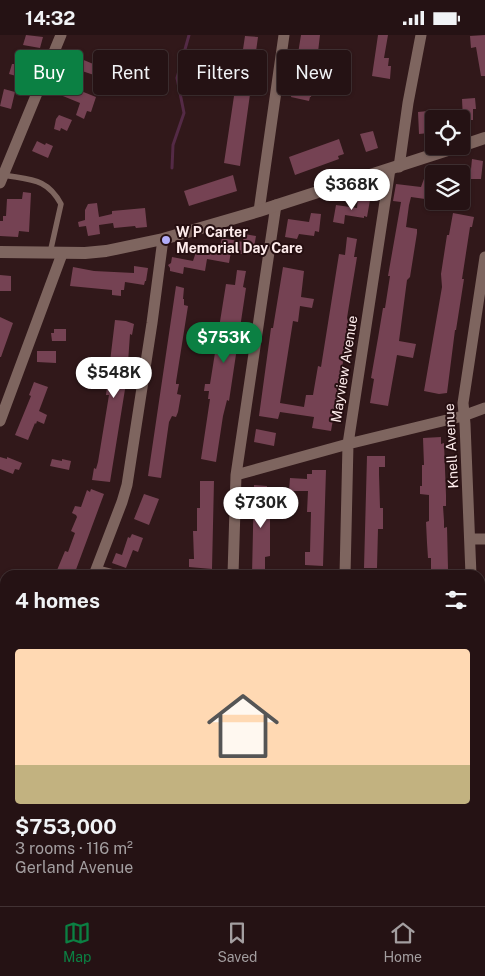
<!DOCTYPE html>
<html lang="en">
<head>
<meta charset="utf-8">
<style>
	:root { --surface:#251214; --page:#2d1b1d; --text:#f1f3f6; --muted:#a39ea0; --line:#423234; --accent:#0b8043 }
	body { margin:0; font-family:"Public Sans",sans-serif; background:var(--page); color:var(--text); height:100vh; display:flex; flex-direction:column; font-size:19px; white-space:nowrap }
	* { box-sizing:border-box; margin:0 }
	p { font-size:16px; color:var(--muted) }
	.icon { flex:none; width:28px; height:28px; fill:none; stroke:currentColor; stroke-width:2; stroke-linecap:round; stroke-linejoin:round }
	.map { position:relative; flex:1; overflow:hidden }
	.details { position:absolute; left:0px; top:535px; width:485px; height:336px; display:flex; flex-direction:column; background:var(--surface); border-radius:15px 15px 0 0; box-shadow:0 1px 4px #0004,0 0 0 1px var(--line) }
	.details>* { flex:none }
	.hud { position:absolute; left:15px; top:15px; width:455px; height:45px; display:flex; gap:10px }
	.tools { position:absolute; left:425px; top:75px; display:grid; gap:10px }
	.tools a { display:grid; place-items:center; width:45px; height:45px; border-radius:5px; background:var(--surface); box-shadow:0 1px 4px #0004,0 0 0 1px var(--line); font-size:25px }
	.price { position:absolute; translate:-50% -42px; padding:0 11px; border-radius:18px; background:#fff; color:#222; font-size:16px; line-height:32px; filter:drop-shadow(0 1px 2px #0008) }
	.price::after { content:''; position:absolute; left:50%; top:30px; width:15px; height:11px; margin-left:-8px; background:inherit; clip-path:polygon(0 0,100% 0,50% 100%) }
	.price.on { background:var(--accent); color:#fff }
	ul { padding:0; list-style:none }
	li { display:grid; align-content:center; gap:10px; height:265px; padding:0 15px }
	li+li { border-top:1px solid var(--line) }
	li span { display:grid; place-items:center; height:155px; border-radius:5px; color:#555 }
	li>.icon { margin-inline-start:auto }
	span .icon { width:90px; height:90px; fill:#fffc; stroke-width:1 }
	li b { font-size:21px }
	h2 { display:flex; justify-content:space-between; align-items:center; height:60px; padding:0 15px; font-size:21px }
	.tag { padding:0 18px; border-radius:5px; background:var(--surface); box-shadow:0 1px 4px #0004,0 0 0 1px var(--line); font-size:18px; line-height:45px }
	.tag.on { background:var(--accent); color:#fff }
	.status { display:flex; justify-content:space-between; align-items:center; height:35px; padding:0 25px; background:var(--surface); direction:ltr }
	.status svg { height:14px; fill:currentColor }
	.tabs { display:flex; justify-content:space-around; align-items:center; height:70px; border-top:1px solid var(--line); background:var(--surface); font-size:14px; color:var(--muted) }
	.tabs a { display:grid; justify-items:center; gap:2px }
	.tabs .on { color:var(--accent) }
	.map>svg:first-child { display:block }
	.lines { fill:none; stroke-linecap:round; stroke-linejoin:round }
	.stream { stroke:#542a46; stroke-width:3 }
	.building { fill:#754253 }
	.service { stroke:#7e655f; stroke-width:5.5 }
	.minor { stroke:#7e655f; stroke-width:11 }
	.tertiary { stroke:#7e655f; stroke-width:12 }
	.poi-dot { fill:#b2adf9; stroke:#260f11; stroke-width:2 }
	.labels { text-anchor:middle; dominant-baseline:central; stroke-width:4; stroke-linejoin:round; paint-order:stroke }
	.poi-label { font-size:14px; font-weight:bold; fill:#feecec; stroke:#260f11; text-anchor:start }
	.street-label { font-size:14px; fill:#feecec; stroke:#260f11 }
</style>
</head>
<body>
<div class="status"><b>14:32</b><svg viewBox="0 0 49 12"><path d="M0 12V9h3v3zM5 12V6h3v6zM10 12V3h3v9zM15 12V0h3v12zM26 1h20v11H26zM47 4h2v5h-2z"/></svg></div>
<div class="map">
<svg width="485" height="871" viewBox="0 0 485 871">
	<rect width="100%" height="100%" fill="#31181a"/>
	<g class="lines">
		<path class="stream" d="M172 133 173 110 184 78 177 43 189 0"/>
	</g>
	<path class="building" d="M26 0 43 2 40 13 23 10Z
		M301 0H320L318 17 327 18 325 27 317 25 311 62H310L309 66 291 62Z
		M378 0H388L384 23H389L388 31H391L390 44 372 41Z
		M485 0V41H481L476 12 471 13 470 1Z
		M245 1 258 2 240 131 224 128 234 61H236Z
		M74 21 103 33 100 42 70 32Z
		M16 27 31 32 27 44 9 39 12 29H15Z
		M63 46 82 54 81 56 96 62 91 77 87 76 84 84 76 80 80 68 58 59Z
		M4 54 15 57 11 74 0 71Z
		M475 63 476 74H473V85H463L462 64Z
		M428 76V79H432L433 87 429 88V98L419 99 418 77Z
		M59 80 72 85 67 96 61 93 60 96 54 94 56 84Z
		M373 96 378 113 366 117 360 99Z
		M339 104 344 119 338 121 339 124 295 140 289 122Z
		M37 106 45 110 46 108 53 111 48 123 32 116Z
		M472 124 483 126 481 144H470Z
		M233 140 237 156 189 171 184 156Z
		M425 141 434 143 432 165 411 162 409 170 406 192 417 194V198L410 242 407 245 399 306 416 309 413 323 397 320 388 371 370 368 374 344 371 343 378 303 383 273H385L390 241H388L401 167 393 166 396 149 421 152Z
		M23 157 31 158 29 197 19 196 18 202 0 201V186H3V181H6L7 164H22Z
		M358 163 370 165 367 182 364 181V183L345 180 344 189 333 187 336 170 357 173Z
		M97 168 99 182 112 179V176L145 173 147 192 136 193 135 191 114 193 113 188 99 190 100 199 88 201 86 191 79 192 78 187 85 185V175L88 169Z
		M311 178 321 179 319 197 315 196 314 201 299 199 297 204 285 202 288 184 309 187Z
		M453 178 474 182 472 192H470L462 244H464L456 295H455L447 358 439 359 424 356 442 252 441 239 447 200H449Z
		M244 199 256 201 253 218 247 220 231 217 229 228 207 224 205 236 184 232 183 239 170 236V233L168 230 171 228 172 222 193 226 198 211 219 215 222 203 243 207Z
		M347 202 357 204 354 222H357L347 283 349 287 347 304 331 396 312 393 314 382 280 377 278 384 259 381 271 293H273L283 232 304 236 301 262 314 264 312 273 300 271 298 287 293 286 280 368 304 372 306 360H313L318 331 321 332 339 219 345 220Z
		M134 231 148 233 146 246H145L144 250 125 247 124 255H121V261L112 260V255L70 251 73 232 94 236 134 238Z
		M237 235 246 236 243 252 246 253 229 366 227 365 223 381 216 427 201 424 210 364H208L209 356H204L205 349H210L226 249 235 250Z
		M0 240 11 241V256H0Z
		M176 251 184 253 183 264H184V270L188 271 176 347V349H179L177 359 181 360 178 377 176 382 172 381 169 387 161 443 148 441Z
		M0 282 13 288 1 322H0Z
		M115 285 126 286 134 289 132 300 130 299 127 342 110 447 92 445 94 433 96 434 98 427 109 360H106Z
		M54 294H66V306H52L51 298H54Z
		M37 316H56V328L37 327Z
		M34 347 48 352 39 376 47 380 44 389 37 386 36 389 35 388 28 405 15 400 31 361 29 360Z
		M256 394 276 398 274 411 254 407Z
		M441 402V409L444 408 446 460V471H443L444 486V493L447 492 448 534H446V540H431V523H428L427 508 426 487 429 486V460L420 459V451H422V430H424L423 403Z
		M367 421H385V432H379V439L380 473H383V494H378L377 533H364Z
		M0 422 7 424V422L22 428 19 435 15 434 13 439 0 434Z
		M52 424 62 426V424L71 426 69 435 50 431Z
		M312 435H326L323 531 305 530V517H310L311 477H307L308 456H289L290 443 307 444V439H312Z
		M200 446H214L212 534 189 532V524H194L193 496H197V473H200Z
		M254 450 267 451V457H273V470H270V521L265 522V540H252Z
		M91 454 104 459 74 540H55L65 516 68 517 75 498 71 496 77 482 76 480 72 478 75 471 81 472 87 455 90 457Z
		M144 459 159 464 149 490 134 484Z
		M132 499 143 503 138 517 133 515 126 533 112 528 116 518 122 520 128 502 130 503Z"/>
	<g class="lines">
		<path class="service" d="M4 140C31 145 47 143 61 169L50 218
			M97 533 125 540"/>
		<path class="minor" d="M399 132 408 68 421 0
			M0 148 61 0
			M259 176 284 0
			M0 386 62 219
			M236 440 348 409 463 381 485 373
			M470 504H485
			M94 540 122 467 127 450 152 288 163 204
			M233 540 236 440 276 170
			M345 540 348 409 390 134
			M471 540 465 389 463 368 485 222
			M0 647 5 649
			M480 662H485
			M0 783 5 769
			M101 871 104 866
			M237 871 241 866
			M375 871 379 866"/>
		<path class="tertiary" d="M461 111 485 103
			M0 217 85 218 106 216 163 204 259 176 460 111"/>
	</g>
	<circle class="poi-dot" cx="166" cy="205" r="5"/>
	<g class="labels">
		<g class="poi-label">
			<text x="176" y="197">W P Carter<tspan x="176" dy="16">Memorial Day Care</tspan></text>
		</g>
		<g class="street-label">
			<text transform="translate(344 334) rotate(-81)">Mayview Avenue</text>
			<text transform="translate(451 411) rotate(-93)">Knell Avenue</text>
		</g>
	</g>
</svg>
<div class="tools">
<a><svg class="icon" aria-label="locate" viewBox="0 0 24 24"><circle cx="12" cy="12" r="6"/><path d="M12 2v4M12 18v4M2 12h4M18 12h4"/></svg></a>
<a><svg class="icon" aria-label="layers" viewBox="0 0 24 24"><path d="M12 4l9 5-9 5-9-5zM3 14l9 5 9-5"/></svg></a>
</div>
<b class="price" style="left:352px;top:176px">$368K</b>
<b class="price on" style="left:224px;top:329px">$753K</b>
<b class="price" style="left:114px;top:364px">$548K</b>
<b class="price" style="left:261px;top:494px">$730K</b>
<div class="hud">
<a class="tag on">Buy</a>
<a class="tag">Rent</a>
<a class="tag">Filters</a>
<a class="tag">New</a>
</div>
<section class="details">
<h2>4 homes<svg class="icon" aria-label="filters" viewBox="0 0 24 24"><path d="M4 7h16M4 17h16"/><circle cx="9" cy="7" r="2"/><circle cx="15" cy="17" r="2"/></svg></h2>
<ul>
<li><span style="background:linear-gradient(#ffd9b3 75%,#c2b280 0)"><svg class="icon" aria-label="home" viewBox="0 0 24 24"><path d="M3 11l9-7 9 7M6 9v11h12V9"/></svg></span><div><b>$753,000</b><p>3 rooms · 116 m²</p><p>Gerland Avenue</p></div></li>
</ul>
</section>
</div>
<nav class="tabs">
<a class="on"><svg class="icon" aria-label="map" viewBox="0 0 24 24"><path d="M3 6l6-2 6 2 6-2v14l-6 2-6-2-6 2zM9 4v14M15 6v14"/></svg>Map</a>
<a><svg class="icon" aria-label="saved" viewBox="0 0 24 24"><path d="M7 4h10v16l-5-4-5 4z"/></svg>Saved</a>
<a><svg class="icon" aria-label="home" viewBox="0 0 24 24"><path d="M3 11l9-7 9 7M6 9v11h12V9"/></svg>Home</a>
</nav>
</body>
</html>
